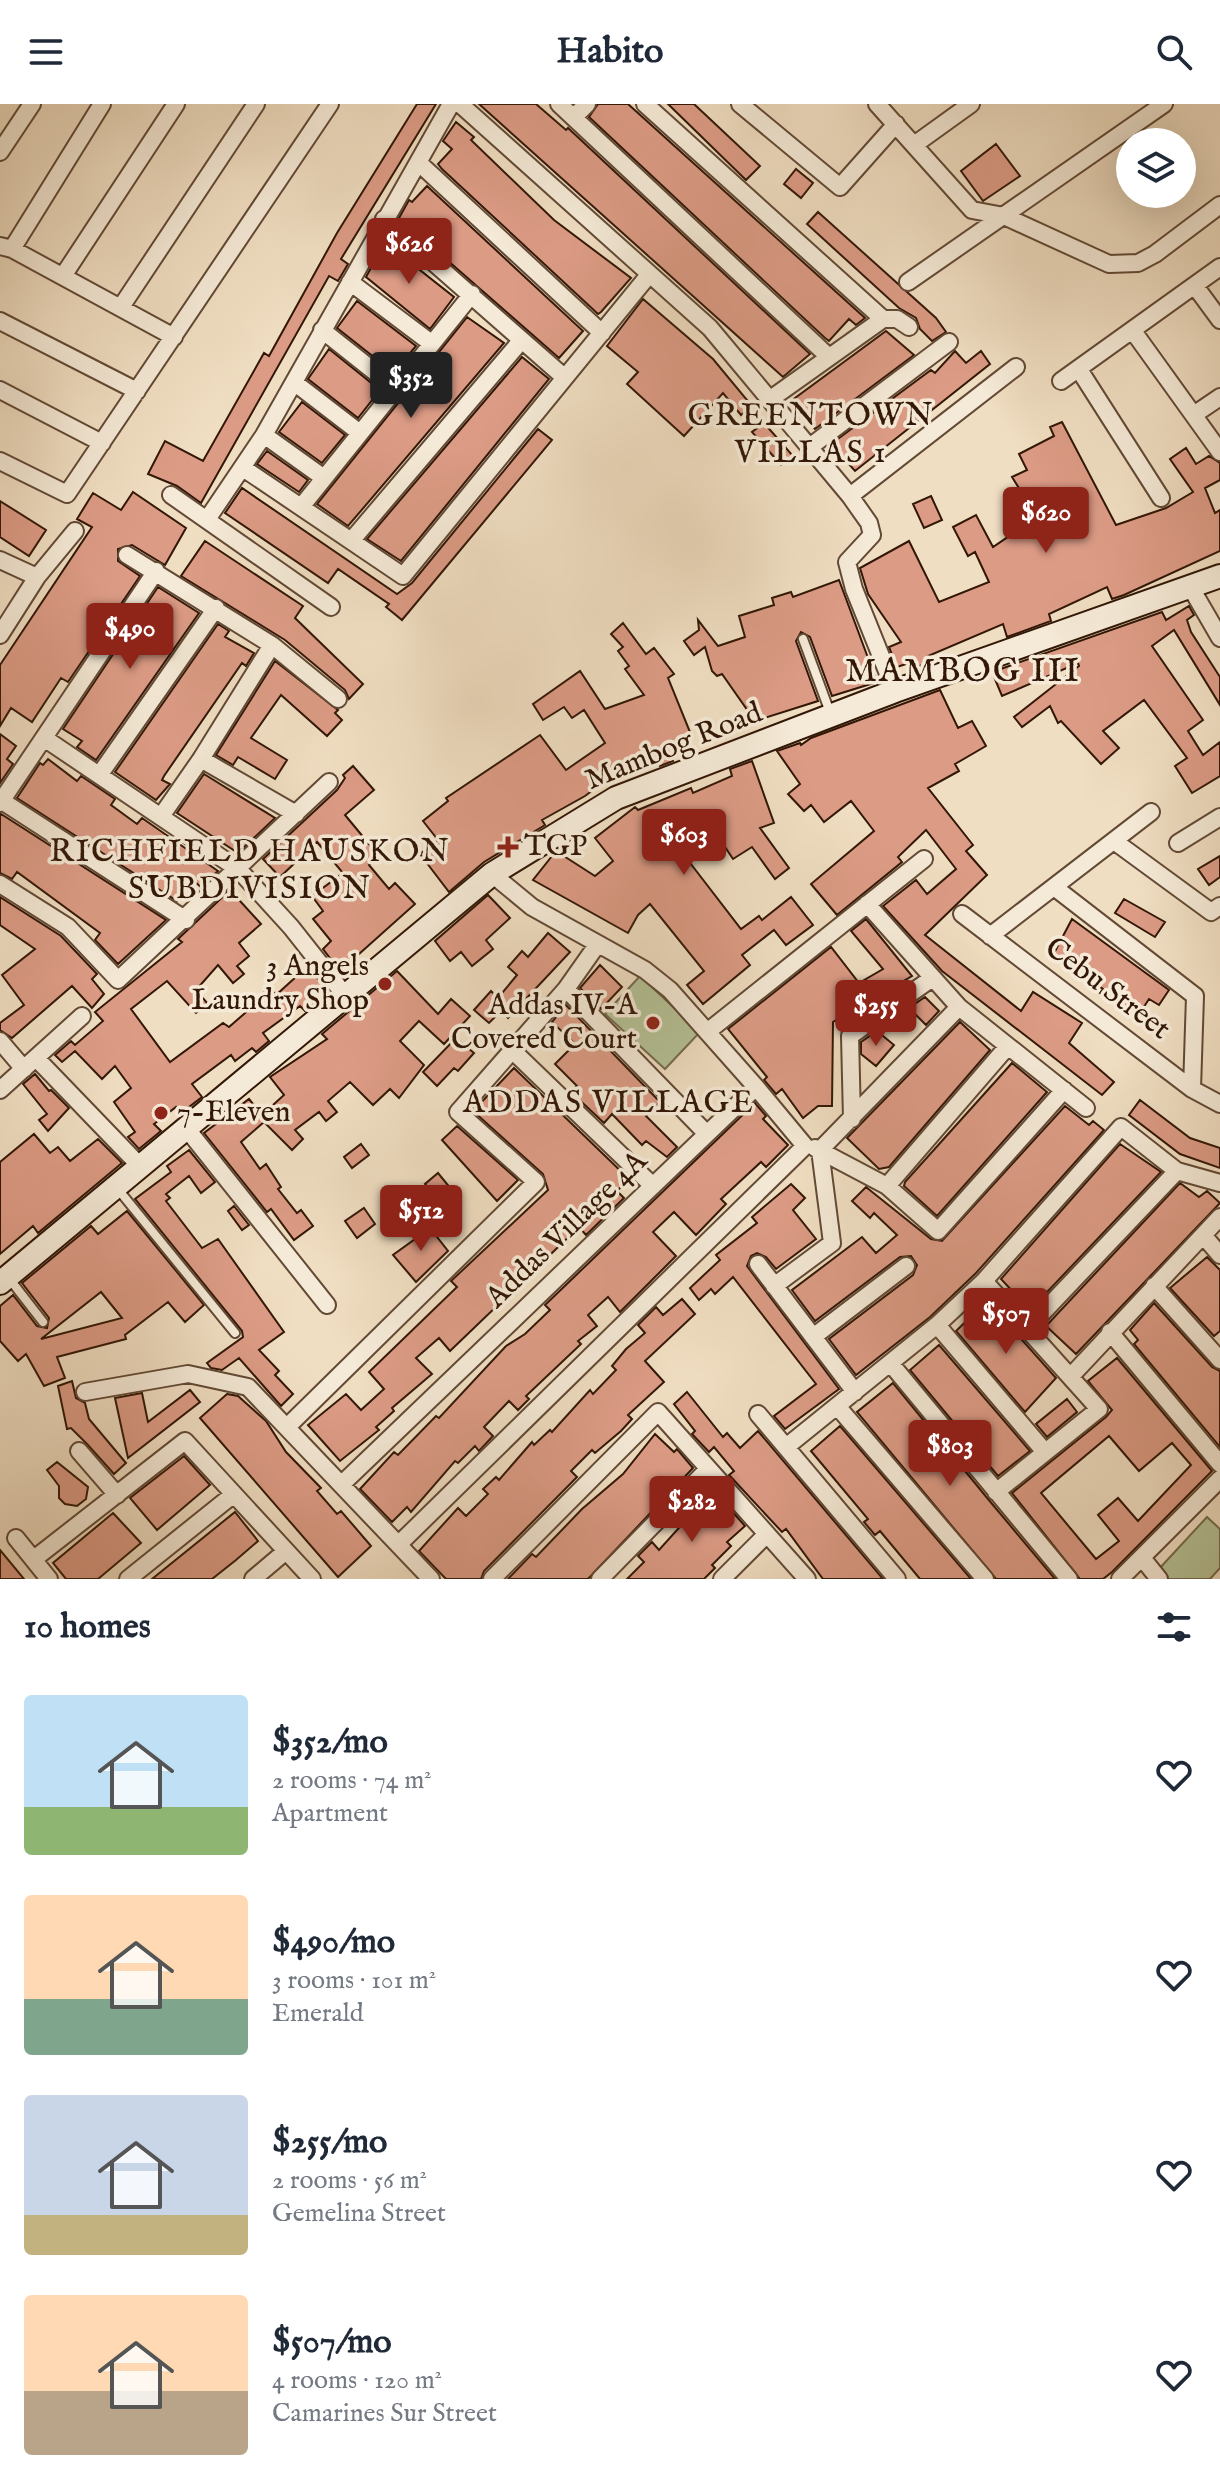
<!DOCTYPE html>
<html lang="en">
<head>
<meta charset="utf-8">
<style>
	:root { --surface:#fff; --page:#f6f6f7; --text:#1f2937; --muted:#747a83; --accent:#8f2418 }
	body { margin:0; font-family:"IM FELL English",serif; background:var(--page); color:var(--text); height:100vh; display:flex; flex-direction:column; font-size:30px; white-space:nowrap }
	* { box-sizing:border-box; margin:0 }
	p { font-size:26px; color:var(--muted) }
	.icon { flex:none; width:44px; height:44px; fill:none; stroke:currentColor; stroke-width:2; stroke-linecap:round; stroke-linejoin:round }
	.map { position:relative; height:1475px; overflow:hidden }
	.side { display:flex; flex-direction:column; background:var(--surface); flex:1 }
	.side>* { flex:none }
	.controls { position:absolute; left:1116px; top:24px; display:grid; gap:16px }
	.controls a { display:grid; place-items:center; width:80px; height:80px; border-radius:50%; background:var(--surface); box-shadow:0 8px 32px #0002; font-size:40px }
	.price { position:absolute; translate:-50% -68px; padding:0 18px; border-radius:8px; background:var(--accent); color:#fff; font-size:26px; line-height:52px; filter:drop-shadow(0 2px 4px #0008) }
	.price::after { content:''; position:absolute; left:50%; top:48px; width:24px; height:18px; margin-left:-12px; background:inherit; clip-path:polygon(0 0,100% 0,50% 100%) }
	.price.active { background:#222; color:#fff }
	ul { padding:0; list-style:none }
	li { display:flex; align-items:center; gap:24px; height:200px; padding:0 24px }
	li span { display:grid; place-items:center; flex:none; width:224px; height:160px; border-radius:8px; color:#555 }
	li>.icon { margin-inline-start:auto }
	span .icon { width:96px; height:96px; fill:#fffc; stroke-width:1 }
	li b { font-size:34px }
	h2 { display:flex; justify-content:space-between; align-items:center; height:96px; padding:0 24px; font-size:34px }
	header { display:flex; justify-content:space-between; align-items:center; height:104px; padding:0 24px; background:var(--surface); font-size:36px; font-weight:700 }
	.map>svg:first-child { display:block }
	.garden { fill:#b5c297; stroke:#746c4e; stroke-width:2 }
	.building { fill:#dc9b85; stroke:#321706; stroke-width:2; fill-rule:evenodd }
	.lines { fill:none; stroke-linecap:round; stroke-linejoin:round }
	.service-casing { stroke:#624935; stroke-width:12 }
	.minor-casing { stroke:#624935; stroke-width:20 }
	.secondary-casing { stroke:#321706; stroke-width:26 }
	.service { stroke:#f5ead7; stroke-width:8 }
	.minor { stroke:#f5ead7; stroke-width:16 }
	.secondary { stroke:#f5ead7; stroke-width:22 }
	.poi-dot { fill:#8f2418; stroke:#f5ead7; stroke-width:3 }
	.labels { text-anchor:middle; dominant-baseline:central; stroke-width:7; stroke-linejoin:round; paint-order:stroke }
	.street-label { font-size:30px; fill:#321706; stroke:#f5ead7 }
	.poi-label { font-size:30px; fill:#321706; stroke:#f5ead7; text-anchor:start }
	.neighbourhood-label { font-size:32px; letter-spacing:2px; fill:#321706; stroke:#f5ead7 }
	.quarter-label { font-size:34px; letter-spacing:2px; fill:#321706; stroke:#f5ead7 }
</style>
</head>
<body>
<header><svg class="icon" aria-label="menu" viewBox="0 0 24 24"><path d="M4 6h16M4 12h16M4 18h16"/></svg>Habito<svg class="icon" aria-label="search" viewBox="0 0 24 24"><circle cx="10" cy="10" r="6"/><path d="M15 15l6 6"/></svg></header>
<div class="map">
<svg width="1220" height="1475" viewBox="0 0 1220 1475">
	<rect width="100%" height="100%" fill="#f0dec2"/>
	<filter id="stains"><feTurbulence type="fractalNoise" baseFrequency=".0025" numOctaves="4"/><feColorMatrix values="0 0 0 0 .2 0 0 0 0 .09 0 0 0 0 .02 0 0 0 .5 -.17"/></filter>
	<radialGradient id="worn" r=".72"><stop offset=".6" stop-color="#630" stop-opacity="0"/><stop offset="1" stop-color="#630" stop-opacity=".3"/></radialGradient>
	<path class="garden" d="M640 872 700 928 665 965 605 910Z
		M1207 1413 1220 1425V1464L1210 1475H1168L1158 1466Z"/>
	<path class="building" d="M417 0H436L341 155 348 160 338 177 329 172 201 399 177 382 148 370 165 337 203 357 264 249 269 252 337 129Z
		M479 0H536L566 26 568 24 810 250 783 273Z
		M598 0H628L865 214 856 221 849 215 829 237 825 234 589 13Z
		M668 0H694L760 62 746 76Z
		M456 18 474 33 471 36 554 116 631 174 601 208 598 210 442 65 438 60 452 45 443 37Z
		M996 40 1020 72 983 97 961 67Z
		M796 65 813 79 801 94 784 80Z
		M427 82 583 227 559 254 399 114 409 96 412 98Z
		M818 108 936 214 946 228 932 237 920 225 916 214 899 204 807 120Z
		M388 133 395 140 392 144 454 193 430 225 366 173Z
		M643 195 713 255 752 302 741 311 723 289 684 332 627 280 638 268 607 242Z
		M357 197 416 242 394 269 337 224Z
		M467 213 504 239 348 422 317 400Z
		M886 227 914 251 815 325 791 297Z
		M329 245 380 286 358 314 308 275Z
		M955 247 966 259 981 247 990 260 855 367 831 340 931 266 935 269Z
		M522 253 549 275 401 457 367 435Z
		M302 298 345 331 322 359 279 328Z
		M1062 318 1116 421 1166 404 1193 388 1170 355 1186 344 1196 360 1209 352 1220 359V376L1205 384 1215 409 1220 406V447L1124 491 1112 495 1107 483 1049 510 1051 517 1007 533 1003 520 928 552 930 558 912 565 909 559 897 563 889 543 901 538 868 490 860 464 909 437 939 498 989 478 975 448 968 452 953 423 976 411 993 443 1037 413 1012 373 1027 366 1019 350 1054 332 1050 323Z
		M764 319 793 352 781 361 752 328Z
		M538 325 552 336 402 516 386 503 389 500 338 465 328 479 225 409 242 384 397 490 412 479Z
		M267 347 308 376 299 388 257 360Z
		M133 388 186 424 165 461 132 441 118 445V457L140 472 68 578 61 574 32 618 11 604 0 622V561L92 423 77 415 93 389 121 406Z
		M931 392 942 416 924 424 913 400Z
		M0 397 46 426 29 452 0 433Z
		M205 437 303 502 295 514 363 580 349 595 345 586 285 536 181 472Z
		M839 476 877 578 832 592 810 533 801 528 796 537 818 597 755 617 722 570 717 572 712 567 705 543 694 551 684 537 699 526 698 516 718 542 745 533 739 512 774 501 772 494 791 488 793 493Z
		M158 483 199 509 96 656 77 643 82 637 63 625Z
		M1189 502 1194 511 1187 516 1191 528 1220 573V601L1174 526 1152 542 1203 616 1188 627 1203 651 1220 638V672L1192 689 1175 662 1187 654 1144 596 1103 627 1119 644 1101 660 1061 617 1058 619 1050 602 1022 623 1014 613 1079 562 1078 559 1002 592 992 568 1162 508 1166 516Z
		M623 519 646 550 654 544 674 570 668 574 692 633 667 644 673 657 660 662 657 656 621 671 619 667 585 692 542 716 545 721 484 758 449 788 420 750 438 736 423 717 448 697 446 694 540 631 566 666 605 639 584 606 572 614 564 603 543 616 533 600 580 567 605 605 644 591 625 565 629 562 618 547 623 543 611 530Z
		M218 520 229 527 225 533 254 549 246 562 242 559 164 672 162 676 170 680 156 696 115 668Z
		M275 557 338 606 335 609 342 616 327 632 281 591 251 634 287 656 275 675 238 653 233 661 216 651Z
		M940 586 958 624 972 617 986 642 955 660 959 667 928 684 973 741 966 747 987 771 925 831 1021 907 1033 888 1082 919 1069 939 1114 978 1102 991 942 867 883 802 916 776 927 790 956 765 926 726 898 753 902 758 837 811 811 780 874 727 851 697 824 718 811 701 804 707 788 690 800 680 777 647 800 639 801 641 811 634Z
		M0 630 16 642 7 655 13 660 0 679Z
		M48 655 77 677 81 672 115 695 111 701 137 720 142 714 218 767 201 783 190 774 177 797 17 694 40 659 43 661Z
		M752 657 774 719 760 724 789 764 775 775 752 743 733 755 717 731 714 733 704 708 664 725 741 825 759 812 762 816 791 793 813 821 786 841 774 826 742 851 750 861 703 900 687 881 704 867 650 800 638 811 628 829 533 776 556 747 595 772 613 757 595 734 635 703 638 706 691 684 693 689 732 672 730 665Z
		M353 662 374 686 345 711 379 752 369 761 389 785 395 779 415 800 340 867 323 845 331 837 313 815 323 807 312 792 343 769 317 738 280 773 263 755 337 686 345 674 343 671Z
		M204 670 275 714 238 749 177 709Z
		M0 710H1L166 816 118 860 95 836 100 829 17 768 12 775 0 769Z
		M1220 752V773L1209 781 1198 765Z
		M230 786 261 820 239 839 249 852 237 862 244 870 233 879 218 861 196 886 208 900 196 909 167 877 131 905 170 958 223 919 229 923 252 903 250 899 270 884 276 891 308 862 328 888 305 907 300 902 263 929 269 937 256 948 252 944 235 957 231 951 192 980 202 993 181 1009 176 1003 154 1020 161 1027 139 1045 128 1033 135 1028 114 998 131 984 115 962 102 975 75 947 62 958 55 951 71 937 75 941 103 917 95 908 182 838 178 835Z
		M488 791 510 814 486 836 493 845 472 862 461 848 450 857 435 837Z
		M0 793 61 832 97 870 92 875 104 890 92 904 72 882 12 934 0 926V919L24 901 2 871 35 845 0 821Z
		M1124 795 1165 818 1155 833 1115 809Z
		M866 815 912 872 833 918 832 1002H818L803 1014 782 985 776 990 764 976 767 973 728 925 831 843 859 879 883 865 851 827Z
		M1072 815 1169 886 1159 901 1149 895 1138 912 1100 889 1103 885 1053 851Z
		M548 829 570 848 508 914 501 907 489 919 474 906 491 887 498 894 517 871 508 863 522 847 528 853Z
		M600 861 622 883 601 905 580 884Z
		M397 867 438 910 451 895 470 912 444 940 419 917 400 937 424 961 399 994 390 985 373 1001 350 978 328 997 337 1008 326 1017 319 1008 295 1026 303 1035 292 1046 264 1018 241 1038 260 1065 266 1060 281 1083 278 1085 297 1109 301 1106 313 1122 294 1136 271 1105 267 1108 204 1029 249 995 262 1011 284 991 270 973 327 935 322 930Z
		M925 893 939 907 926 921 909 904Z
		M566 901 660 998 646 1012 677 1043 667 1053 646 1037 642 1041 612 1010 604 1019 571 988 577 982 555 960 575 940 552 918Z
		M960 918 990 946 889 1063 879 1065 847 1034Z
		M877 927 894 941 876 962 861 950V938Z
		M456 934 474 949 458 967 454 964 437 982 423 968Z
		M1012 959 1047 988 937 1112 904 1082 905 1078Z
		M514 964 629 1075 617 1087 624 1094 586 1131 579 1123 450 1247 439 1234 416 1254 432 1270 392 1304 394 1307 376 1323 379 1326 340 1357 308 1321 346 1290 361 1306 384 1285 369 1268 457 1183 451 1177 548 1086 543 1070 473 1007Z
		M35 970 49 987 51 986 69 1004 48 1027 39 1016 47 1010 23 980Z
		M1140 996 1190 1034 1220 1044V1064L1180 1050 1129 1011Z
		M755 999 766 1012 763 1015 788 1041 766 1063 761 1058 721 1095 726 1100 696 1131 674 1108 653 1128 676 1152 620 1208 608 1193 588 1211 597 1222 578 1237 581 1240 526 1292 529 1295 518 1306 509 1297 484 1323 493 1332 479 1347 475 1342 458 1359 455 1357 411 1408 407 1403 392 1418 360 1385 394 1348 398 1351 436 1312 439 1314 506 1242 525 1230 550 1206 545 1201Z
		M1065 1002 1089 1021 1093 1017 1104 1026 976 1169 930 1213 856 1271 829 1235 913 1171 917 1161 911 1152 900 1153 815 1217 792 1186 862 1133 876 1149 897 1131 874 1109 870 1114 852 1097 866 1083 931 1135 942 1137Z
		M457 1022 518 1076 497 1097 442 1036Z
		M34 1030 50 1049 58 1043 70 1057 98 1035 122 1059 38 1129 33 1122 0 1150V1058Z
		M361 1040 369 1051 352 1064 344 1053Z
		M1120 1040 1161 1068 1030 1206 1001 1175Z
		M189 1046 215 1078 201 1089 189 1072 166 1090 170 1094 166 1097 202 1144 218 1135 284 1228 259 1246 279 1267 275 1271 293 1290 281 1302 239 1254 222 1266 211 1264 207 1259 243 1233 242 1227 135 1095 171 1068 167 1062Z
		M438 1069 456 1091 443 1102 425 1080Z
		M1180 1079 1199 1093 1207 1087 1220 1099 1076 1250 1046 1222Z
		M791 1080 805 1094 793 1106 816 1135 776 1165 766 1153 757 1149 751 1152 747 1162 839 1285 785 1325 774 1312 816 1280 733 1173 715 1190 711 1185 699 1196 690 1184 720 1156 716 1151 757 1119 752 1113Z
		M234 1102 249 1121 242 1126 228 1107Z
		M364 1104 375 1120 357 1134 345 1117Z
		M127 1107 204 1201 185 1218 168 1198 125 1231 126 1235 57 1253 65 1274 44 1282 26 1250 18 1257 0 1237V1202L13 1191 37 1222 47 1224 49 1214 22 1179 91 1122 98 1130ZM101 1188 122 1214 41 1235Z
		M426 1119 448 1147 416 1178 393 1151 415 1135 411 1130Z
		M1207 1153 1220 1166V1227L1214 1232 1170 1184Z
		M682 1195 695 1210 645 1257 664 1278 628 1311 632 1315 621 1327 595 1349 592 1346 571 1367 577 1373 484 1467 481 1475H446L419 1447 458 1404 466 1412 488 1390 483 1385 496 1373 499 1376 532 1338 534 1341 550 1326 552 1328 590 1286 593 1290 616 1266 612 1262 626 1245 645 1229 638 1221 656 1203 663 1211Z
		M987 1197 1056 1274 1025 1308 956 1227Z
		M1154 1199 1212 1263 1220 1267V1343L1134 1240 1138 1236 1130 1226Z
		M939 1241 1030 1347 998 1372 910 1266Z
		M1117 1254 1212 1367 1112 1468 1103 1475H1080L1012 1389 1106 1313 1112 1306 1088 1277ZM1109 1332 1139 1367 1172 1339 1191 1361 1138 1417 1118 1394 1098 1411 1119 1437 1096 1455 1041 1389Z
		M72 1277 76 1294 85 1299 89 1315 126 1359 114 1370 87 1340 71 1324 67 1325 58 1282Z
		M893 1279 988 1395 1055 1475H996L857 1308Z
		M190 1286 200 1298 128 1354 115 1294 142 1289 148 1318Z
		M687 1288 723 1333 727 1329 740 1344 758 1327 883 1475H823L786 1425 782 1428 729 1371 734 1367 714 1343 709 1348 692 1330 695 1327 674 1300Z
		M227 1290 238 1292 266 1317 286 1348 321 1384 317 1387 337 1410 341 1407 371 1442 338 1473 200 1314Z
		M1067 1295 1077 1308 1047 1333 1036 1320Z
		M840 1322 971 1475H920L880 1427 875 1431 864 1418 868 1415 811 1347Z
		M655 1330 674 1348 677 1345 693 1364 588 1475H508L532 1450 536 1453 582 1405 623 1370Z
		M184 1352 210 1381 157 1426 130 1394Z
		M57 1358 88 1383 86 1395 77 1402 65 1400 59 1394V1382L47 1366Z
		M713 1386 745 1422 727 1438 731 1442 712 1461 715 1464 704 1475H627L644 1458 638 1452 652 1438 659 1446Z
		M235 1408 258 1437 236 1456 212 1475H152Z
		M113 1409 141 1439 98 1475H66L53 1459Z
		M0 1446 24 1475H0Z"/>
	<g class="lines">
		<g class="service-casing">
			<path id="service" d="M803 535 831 611
				M117 1084 235 1229
				M8 1173 43 1218"/>
		</g>
		<g class="minor-casing">
			<path id="minor" d="M460 0 710 224 850 392 869 419 872 431 847 458 854 485 895 587
				M559 0 829 253
				M645 0 883 215 772 294
				M740 0 840 83 896 20
				M877 0 972 106 1004 112 1109 160 1138 159 1155 150 1220 101
				M574 13 587 0
				M914 41 971 0
				M0 48 32 0
				M419 59 602 229
				M384 115 564 273
				M0 142 12 145 174 233
				M12 145 102 0
				M63 172 176 0
				M350 178 431 239
				M908 178 1164 0
				M1195 182 1220 216
				M121 203 256 0
				M883 215H897L909 223
				M0 217 137 287
				M322 226 395 284
				M1133 227 1220 348
				M1080 267 1161 394
				M1061 277 1220 163
				M295 279 360 329
				M0 286 102 339
				M1195 310 1220 293
				M264 331 324 374
				M811 342 949 238
				M0 357 67 390 330 0
				M243 364 403 472 648 172
				M171 391 331 503
				M850 392 1016 263
				M301 403 472 190
				M208 414 264 331 451 0
				M351 437 520 238
				M127 451 272 541 338 595
				M0 456 37 473
				M1191 484 1220 534
				M0 531 37 473 75 427
				M44 634 238 765 291 823 344 890
				M201 655 296 710
				M100 670 216 504
				M2 697 186 816
				M0 699 156 467
				M162 711 201 655 272 541
				M1114 737 1211 808 1220 802
				M1178 739 1220 713
				M0 780 68 823 118 876 329 678
				M1054 783 1195 892 1192 985
				M867 800 959 903 1086 1004
				M962 810 1192 985 1220 1000
				M990 832 1151 708
				M566 885 707 1030
				M707 928 924 755
				M0 937 24 965
				M512 946 653 1082
				M36 954 141 1063
				M0 986 82 912
				M852 1015 850 932 931 875
				M187 1025 327 1201
				M815 1044 887 1082 938 1127 1064 986
				M887 1082 1008 942
				M1203 1131 1220 1151
				M758 1160 855 1288
				M984 1177 1099 1305 996 1388
				M774 1182 832 1139 820 1046 959 903
				M1154 1182 1220 1256
				M937 1221 1045 1348
				M1029 1223 1177 1067
				M1110 1228 1220 1360
				M813 1233 906 1162
				M891 1260 1069 1475
				M1071 1272 1220 1113
				M85 1288 188 1270 248 1283 431 1475
				M837 1302 985 1475
				M758 1310 897 1475
				M288 1322 536 1078 458 1008 566 885 597 841
				M786 1343 937 1221 984 1177 1121 1023 1177 1067 1220 1079
				M79 1347 117 1391
				M343 1379 756 983 670 886 645 866 532 803 492 770
				M16 1434 49 1475
				M399 1440 805 1042 756 983
				M34 1455 185 1337 312 1475
				M1143 1455 1159 1475
				M128 1475 234 1390
				M253 1475 286 1447
				M492 1475 658 1308 807 1475
				M600 1475 707 1366
				M722 1475 767 1430
				M1120 1475 1220 1375"/>
		</g>
		<g class="secondary-casing">
			<path id="secondary" d="M0 1179 492 770 616 694 895 587 1220 472"/>
		</g>
		<use href="#service" class="service"/>
		<use href="#minor" class="minor"/>
		<use href="#secondary" class="secondary"/>
	</g>
	<g class="poi-dot">
		<path d="M504 731h8v8h8v8h-8v8h-8v-8h-8v-8h8z"/>
		<circle cx="385" cy="880" r="8"/>
		<circle cx="653" cy="919" r="8"/>
		<circle cx="161" cy="1009" r="8"/>
	</g>
	<g class="labels">
		<g class="street-label">
			<text transform="translate(674 643) rotate(-22)">Mambog Road</text>
			<text transform="translate(1107 885) rotate(37)">Cebu Street</text>
			<text transform="translate(567 1126) rotate(-44)">Addas Village 4A</text>
		</g>
		<g class="poi-label">
			<text x="524" y="743">TGP</text>
			<text x="369" y="863" text-anchor="end">3 Angels<tspan x="369" dy="34">Laundry Shop</tspan></text>
			<text x="637" y="902" text-anchor="end">Addas IV-A<tspan x="637" dy="34">Covered Court</tspan></text>
			<text x="177" y="1009">7-Eleven</text>
		</g>
		<g class="neighbourhood-label">
			<text x="811" y="312">GREENTOWN<tspan x="811" dy="37">VILLAS 1</tspan></text>
			<text x="250" y="748">RICHFIELD HAUSKON<tspan x="250" dy="37">SUBDIVISION</tspan></text>
			<text x="609" y="999">ADDAS VILLAGE</text>
		</g>
		<g class="quarter-label">
			<text x="963" y="567">MAMBOG III</text>
		</g>
	</g>
	<rect width="100%" height="100%" filter="url(#stains)"/>
	<rect width="100%" height="100%" fill="url(#worn)"/>
</svg>
<div class="controls">
<a><svg class="icon" aria-label="layers" viewBox="0 0 24 24"><path d="M12 4l9 5-9 5-9-5zM3 14l9 5 9-5"/></svg></a>
</div>
<b class="price" style="left:409px;top:182px">$626</b>
<b class="price active" style="left:411px;top:316px">$352</b>
<b class="price" style="left:1046px;top:451px">$620</b>
<b class="price" style="left:130px;top:567px">$490</b>
<b class="price" style="left:684px;top:773px">$603</b>
<b class="price" style="left:876px;top:944px">$255</b>
<b class="price" style="left:421px;top:1149px">$512</b>
<b class="price" style="left:1006px;top:1252px">$507</b>
<b class="price" style="left:950px;top:1384px">$803</b>
<b class="price" style="left:692px;top:1440px">$282</b>
</div>
<section class="side">
<h2>10 homes<svg class="icon" aria-label="filters" viewBox="0 0 24 24"><path d="M4 7h16M4 17h16"/><circle cx="9" cy="7" r="2"/><circle cx="15" cy="17" r="2"/></svg></h2>
<ul>
<li><span style="background:linear-gradient(#bfe0f5 70%,#8fb573 0)"><svg class="icon" aria-label="home" viewBox="0 0 24 24"><path d="M3 11l9-7 9 7M6 9v11h12V9"/></svg></span><div><b>$352/mo</b><p>2 rooms · 74 m²</p><p>Apartment</p></div><svg class="icon" aria-label="heart" viewBox="0 0 24 24"><path d="M12 20l-8-8c-3-5 5-10 8-4 3-6 11-1 8 4z"/></svg></li>
<li><span style="background:linear-gradient(#ffd9b3 65%,#7fa58c 0)"><svg class="icon" aria-label="home" viewBox="0 0 24 24"><path d="M3 11l9-7 9 7M6 9v11h12V9"/></svg></span><div><b>$490/mo</b><p>3 rooms · 101 m²</p><p>Emerald</p></div><svg class="icon" aria-label="heart" viewBox="0 0 24 24"><path d="M12 20l-8-8c-3-5 5-10 8-4 3-6 11-1 8 4z"/></svg></li>
<li><span style="background:linear-gradient(#c9d6e8 75%,#c2b280 0)"><svg class="icon" aria-label="home" viewBox="0 0 24 24"><path d="M3 11l9-7 9 7M6 9v11h12V9"/></svg></span><div><b>$255/mo</b><p>2 rooms · 56 m²</p><p>Gemelina Street</p></div><svg class="icon" aria-label="heart" viewBox="0 0 24 24"><path d="M12 20l-8-8c-3-5 5-10 8-4 3-6 11-1 8 4z"/></svg></li>
<li><span style="background:linear-gradient(#ffd9b3 60%,#b9a48a 0)"><svg class="icon" aria-label="home" viewBox="0 0 24 24"><path d="M3 11l9-7 9 7M6 9v11h12V9"/></svg></span><div><b>$507/mo</b><p>4 rooms · 120 m²</p><p>Camarines Sur Street</p></div><svg class="icon" aria-label="heart" viewBox="0 0 24 24"><path d="M12 20l-8-8c-3-5 5-10 8-4 3-6 11-1 8 4z"/></svg></li>
</ul>
</section>
</body>
</html>
